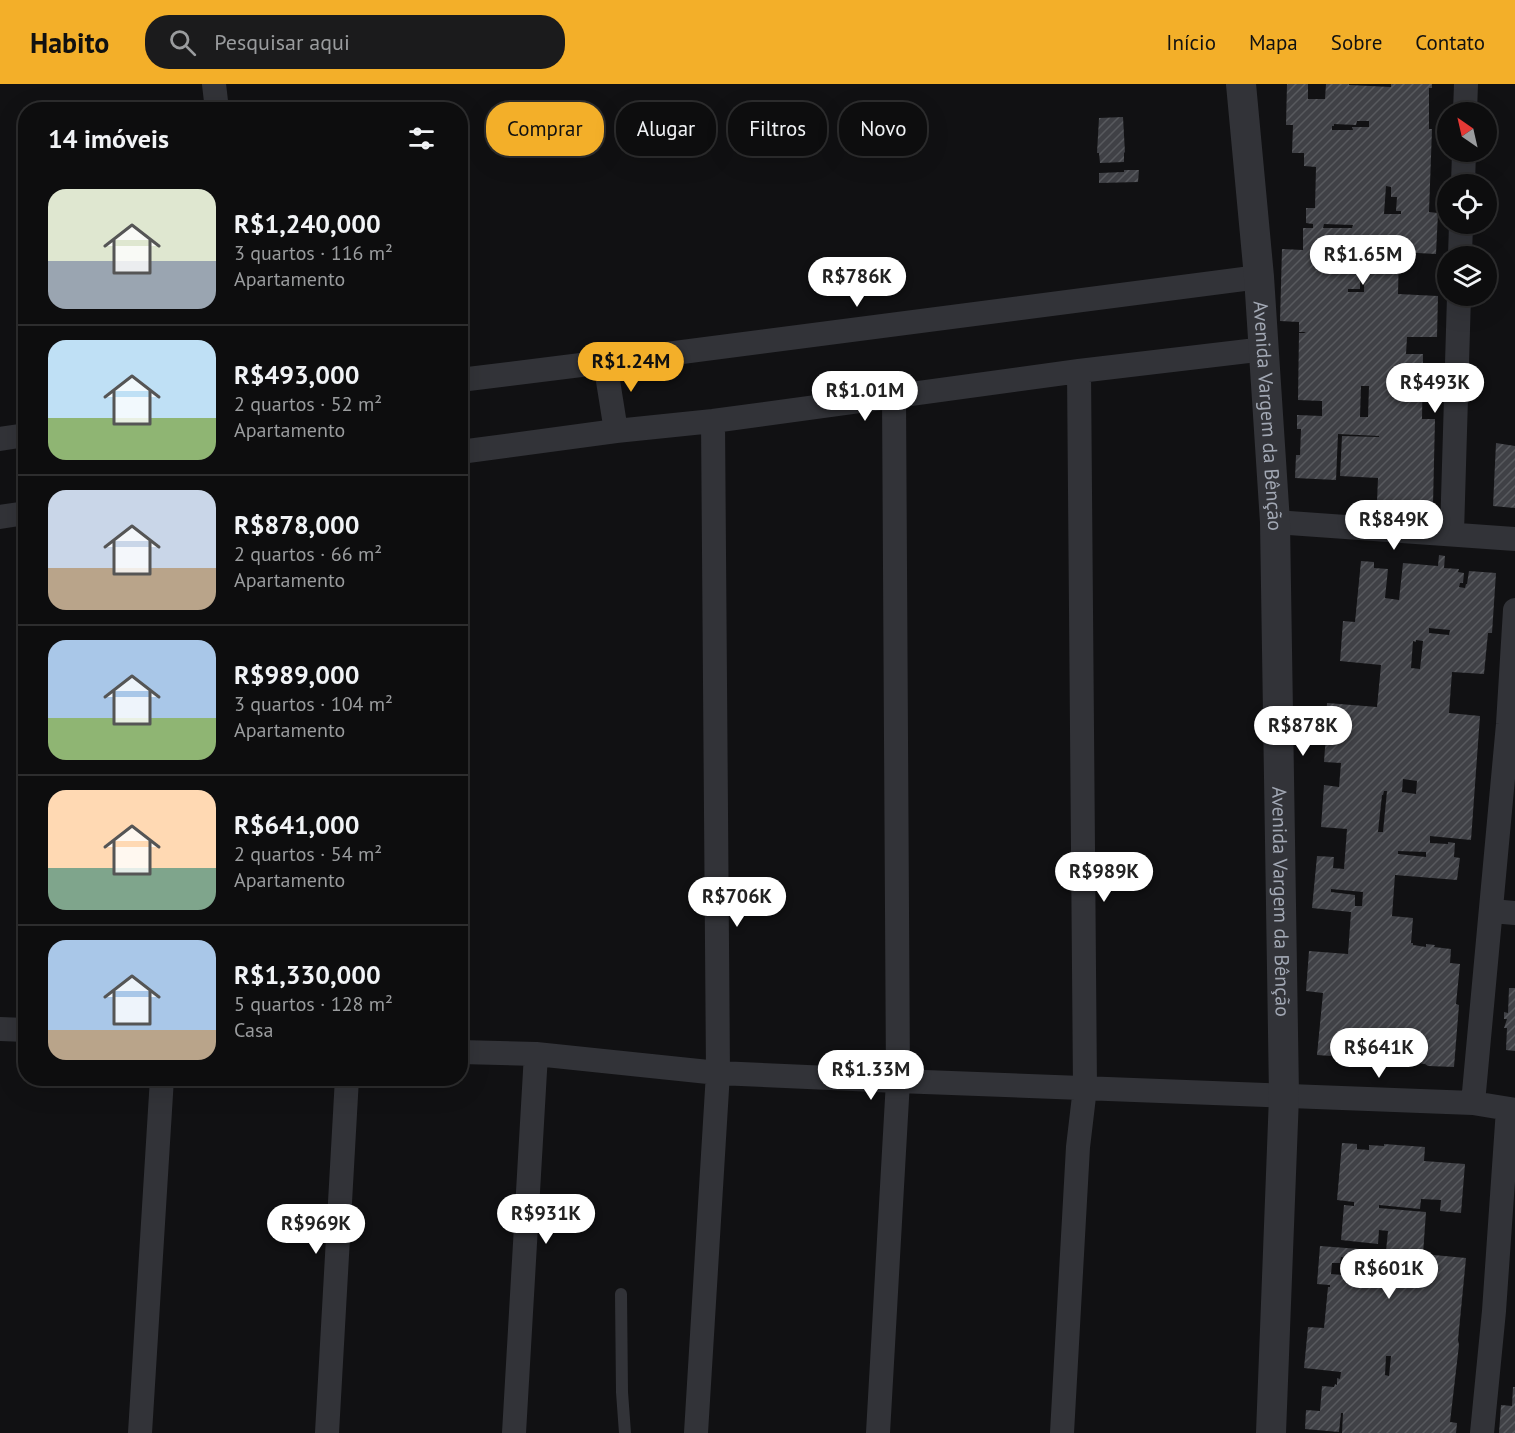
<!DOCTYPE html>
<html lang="pt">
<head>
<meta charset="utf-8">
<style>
	:root { --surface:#0d0d0e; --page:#1b1b1c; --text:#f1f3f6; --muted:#9a9c9e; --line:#2d2d2e; --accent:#f3af29 }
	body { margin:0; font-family:"PT Sans",sans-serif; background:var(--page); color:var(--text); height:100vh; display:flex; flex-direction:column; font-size:22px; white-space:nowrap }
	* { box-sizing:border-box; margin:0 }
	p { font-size:20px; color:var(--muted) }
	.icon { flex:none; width:33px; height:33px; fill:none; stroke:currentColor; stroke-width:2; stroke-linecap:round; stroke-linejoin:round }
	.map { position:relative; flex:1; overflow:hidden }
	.side { position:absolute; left:18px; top:18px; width:450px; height:984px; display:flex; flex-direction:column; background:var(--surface); border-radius:24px; box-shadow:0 6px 24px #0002,0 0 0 2px var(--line) }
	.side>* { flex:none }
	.top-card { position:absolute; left:486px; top:18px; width:570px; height:54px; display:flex; gap:12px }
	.needle { width:39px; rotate:326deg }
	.buttons { position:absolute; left:1437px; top:18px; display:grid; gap:12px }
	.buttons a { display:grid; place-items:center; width:60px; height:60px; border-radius:50%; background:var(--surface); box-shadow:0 6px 24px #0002,0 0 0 2px var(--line); font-size:30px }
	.price { position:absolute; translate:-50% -51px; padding:0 14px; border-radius:21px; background:#fff; color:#222; font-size:20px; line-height:39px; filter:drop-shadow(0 2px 3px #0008) }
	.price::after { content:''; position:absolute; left:50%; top:36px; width:18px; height:14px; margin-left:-9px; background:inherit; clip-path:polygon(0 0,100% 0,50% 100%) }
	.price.active { background:var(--accent); color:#111 }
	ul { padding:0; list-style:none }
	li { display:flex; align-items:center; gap:18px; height:150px; padding:0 30px }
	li+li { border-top:2px solid var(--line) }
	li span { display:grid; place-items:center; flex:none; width:168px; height:120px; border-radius:18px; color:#555 }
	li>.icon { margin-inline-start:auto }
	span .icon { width:72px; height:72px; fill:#fffc; stroke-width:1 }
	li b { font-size:26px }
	h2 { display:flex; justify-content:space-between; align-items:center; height:72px; padding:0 30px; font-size:26px }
	.tag { padding:0 21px; border-radius:24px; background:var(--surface); box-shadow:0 6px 24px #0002,0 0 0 2px var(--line); font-size:21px; line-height:54px }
	.tag.active { background:var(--accent); color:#111 }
	header { display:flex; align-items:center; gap:36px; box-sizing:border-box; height:84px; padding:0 30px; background:var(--accent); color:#111 }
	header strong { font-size:28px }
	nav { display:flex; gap:33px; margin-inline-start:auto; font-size:21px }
	.search { width:420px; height:54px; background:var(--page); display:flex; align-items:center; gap:15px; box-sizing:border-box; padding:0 21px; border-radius:24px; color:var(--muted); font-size:22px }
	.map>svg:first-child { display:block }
	.building { fill:url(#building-hatch); fill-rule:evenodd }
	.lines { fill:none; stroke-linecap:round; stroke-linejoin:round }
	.service { stroke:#323338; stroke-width:12 }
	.minor { stroke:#323338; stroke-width:24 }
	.tertiary { stroke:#323338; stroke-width:30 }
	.labels { text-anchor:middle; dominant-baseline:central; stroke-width:6; stroke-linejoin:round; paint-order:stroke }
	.street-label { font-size:20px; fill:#a2a8b4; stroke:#0c0c0e }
</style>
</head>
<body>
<header>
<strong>Habito</strong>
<div class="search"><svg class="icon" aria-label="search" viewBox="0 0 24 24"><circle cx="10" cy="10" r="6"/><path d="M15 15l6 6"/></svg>Pesquisar aqui</div>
<nav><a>Início</a><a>Mapa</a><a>Sobre</a><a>Contato</a></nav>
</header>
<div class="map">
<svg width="1515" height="1349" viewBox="0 0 1515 1349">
	<defs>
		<pattern id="building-hatch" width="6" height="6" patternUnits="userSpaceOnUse" patternTransform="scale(1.5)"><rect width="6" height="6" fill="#404146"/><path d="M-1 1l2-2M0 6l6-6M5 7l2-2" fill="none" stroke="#585a5e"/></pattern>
	</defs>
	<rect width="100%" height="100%" fill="#111113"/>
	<path class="building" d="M1287 0H1308V15H1325L1326 0H1349V1L1391 3V0H1432V4H1429V45H1432L1429 128 1438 129 1436 170 1399 168 1398 210 1438 212 1437 253H1407L1406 270H1423L1422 335H1435L1433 420 1377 418 1378 394 1340 392 1342 352 1379 353V352L1338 350 1336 396 1295 394 1296 371H1300L1301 345H1297V331L1322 332V317L1298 316 1299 249H1306L1304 248H1299V238L1280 237 1282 165 1303 166V144H1313V140L1306 139V124H1315L1316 83 1304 82V69H1292L1293 41H1286ZM1357 37H1369V43H1352L1353 46H1332V42H1334V40L1356 41ZM1386 102 1391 103V113H1397L1396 127H1401V130H1384ZM1324 140 1353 141 1352 144H1323ZM1361 167H1365L1364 208H1348V205H1360ZM1361 302H1369L1368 333H1360Z
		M1123 33 1125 69 1124 68V78L1100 79 1099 69H1097L1099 34Z
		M1124 86H1139L1138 98 1099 99V89L1124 88Z
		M1496 359 1515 362V424L1493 422Z
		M1439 471 1445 472 1444 484 1459 485 1458 488 1464 489 1463 499H1460L1459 503 1465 504 1466 500H1467L1469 487 1496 489 1492 549H1488L1484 590 1452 588 1449 629 1480 632 1471 756 1430 752V759L1448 760V758L1455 759 1454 773 1460 774 1457 796 1395 791 1392 832 1413 834 1411 859H1413V861L1426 863V860L1435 861 1434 863 1451 865 1450 879 1460 880 1456 920 1459 921 1454 983 1428 982 1425 980 1400 977 1401 975 1362 971 1360 970V975L1351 974 1352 969 1345 968 1346 959 1333 958 1331 972 1317 971 1323 909 1306 907 1309 867 1348 870 1351 828 1312 824 1317 772 1334 773 1333 784 1344 785 1347 745 1321 743 1324 701 1339 703 1341 679 1324 678 1327 636H1326L1327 619 1377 623 1381 581 1340 577 1343 537 1355 538 1361 477 1374 478V484L1388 485 1385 514 1399 516 1403 479 1438 482ZM1429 544 1450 546 1449 551 1429 549ZM1416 556 1423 557 1420 585 1411 584 1413 557 1416 558ZM1403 695 1417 697 1416 710 1402 708ZM1384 707H1387L1383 748H1378L1382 711H1383ZM1398 767 1426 768V773L1398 770ZM1331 805 1363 808 1362 822H1355V811L1331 808Z
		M1509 904H1515V967L1506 966 1507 944H1504L1507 935H1504V928L1508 929Z
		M1342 1059 1357 1060V1065L1369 1066V1061L1384 1062V1060L1425 1063 1424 1077 1465 1080 1461 1129 1440 1127 1441 1116 1421 1115 1420 1125 1379 1121V1124L1426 1128 1423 1170 1466 1174 1458 1256 1459 1261 1450 1338 1457 1339 1456 1349H1342L1343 1329H1341L1339 1348 1305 1345 1306 1326 1320 1327 1322 1302 1334 1303 1335 1300 1337 1301V1294L1340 1295 1341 1288 1304 1284 1308 1243 1324 1244 1328 1203H1330V1201L1317 1200 1320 1162 1386 1167 1388 1147 1379 1146 1378 1160 1341 1156 1344 1121 1354 1122V1118L1337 1116ZM1341 1173 1350 1174 1349 1179 1354 1180 1353 1186H1343V1191L1331 1190 1332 1179H1340ZM1386 1272H1391L1389 1292 1385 1291Z
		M1513 1303H1515V1349H1499L1501 1321 1512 1322Z"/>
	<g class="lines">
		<path class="service" d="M621 1210 622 1308 625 1349"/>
		<path class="minor" d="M214 0 217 26
			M1465 28 1466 0
			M1463 100 1464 68
			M1460 172 1461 140
			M605 278 616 347
			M460 296 605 278 1259 193
			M0 355 26 351
			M460 368 616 347 713 337 1079 287 1265 265
			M0 433 26 429
			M1275 438 1515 455
			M1452 449 1459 212
			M1492 827 1515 829
			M0 945 26 946
			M460 968 536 970 718 989 898 997 1473 1019 1515 1026
			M1473 1019 1508 640 1515 526
			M140 1349 162 994
			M327 1349 347 994
			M514 1349 536 970
			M696 1349 718 989 713 337
			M878 1349 898 997 894 312
			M1062 1349 1078 1063 1085 1004 1079 287
			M1482 1349 1494 1227 1508 1025"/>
		<path class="tertiary" id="s1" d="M1241 0 1259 193 1275 438 1284 1012 1271 1349"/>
	</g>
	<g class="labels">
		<g class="street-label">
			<text stroke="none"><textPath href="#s1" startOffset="333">Avenida Vargem da Bênção</textPath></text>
			<text stroke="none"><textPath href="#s1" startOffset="819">Avenida Vargem da Bênção</textPath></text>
		</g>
	</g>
</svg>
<div class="buttons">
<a><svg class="needle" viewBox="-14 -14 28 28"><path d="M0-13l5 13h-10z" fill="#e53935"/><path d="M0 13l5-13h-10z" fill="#9a9c9e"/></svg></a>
<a><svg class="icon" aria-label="locate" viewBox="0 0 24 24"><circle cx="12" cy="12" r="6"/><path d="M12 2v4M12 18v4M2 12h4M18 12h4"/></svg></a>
<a><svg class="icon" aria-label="layers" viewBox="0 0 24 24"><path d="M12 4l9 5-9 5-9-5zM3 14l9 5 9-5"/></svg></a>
</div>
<b class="price" style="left:1363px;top:202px">R$1.65M</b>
<b class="price" style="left:857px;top:224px">R$786K</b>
<b class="price active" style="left:631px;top:309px">R$1.24M</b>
<b class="price" style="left:1435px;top:330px">R$493K</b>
<b class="price" style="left:865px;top:338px">R$1.01M</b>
<b class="price" style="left:1394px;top:467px">R$849K</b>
<b class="price" style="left:1303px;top:673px">R$878K</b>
<b class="price" style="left:1104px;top:819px">R$989K</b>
<b class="price" style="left:737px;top:844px">R$706K</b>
<b class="price" style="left:1379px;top:995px">R$641K</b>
<b class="price" style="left:871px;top:1017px">R$1.33M</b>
<b class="price" style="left:546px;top:1161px">R$931K</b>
<b class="price" style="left:316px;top:1171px">R$969K</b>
<b class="price" style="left:1389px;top:1216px">R$601K</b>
<div class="top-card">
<a class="tag active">Comprar</a>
<a class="tag">Alugar</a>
<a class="tag">Filtros</a>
<a class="tag">Novo</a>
</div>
<section class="side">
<h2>14 imóveis<svg class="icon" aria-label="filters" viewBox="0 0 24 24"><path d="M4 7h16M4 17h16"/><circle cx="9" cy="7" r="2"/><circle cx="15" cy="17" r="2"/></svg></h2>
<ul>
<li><span style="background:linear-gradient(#dfe7d0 60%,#9aa5b1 0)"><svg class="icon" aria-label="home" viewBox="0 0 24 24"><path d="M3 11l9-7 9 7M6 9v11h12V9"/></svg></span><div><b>R$1,240,000</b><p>3 quartos · 116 m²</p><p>Apartamento</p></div></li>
<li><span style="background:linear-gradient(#bfe0f5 65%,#8fb573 0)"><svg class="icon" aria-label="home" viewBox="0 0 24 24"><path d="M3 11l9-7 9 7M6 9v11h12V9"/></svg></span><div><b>R$493,000</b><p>2 quartos · 52 m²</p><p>Apartamento</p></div></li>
<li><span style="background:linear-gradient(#c9d6e8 65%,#b9a48a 0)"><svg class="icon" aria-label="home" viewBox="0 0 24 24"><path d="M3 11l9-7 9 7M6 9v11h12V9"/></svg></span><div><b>R$878,000</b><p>2 quartos · 66 m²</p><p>Apartamento</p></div></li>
<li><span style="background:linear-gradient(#a9c7e8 65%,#8fb573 0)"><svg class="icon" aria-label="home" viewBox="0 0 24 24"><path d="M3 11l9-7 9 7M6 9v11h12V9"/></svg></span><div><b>R$989,000</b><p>3 quartos · 104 m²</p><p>Apartamento</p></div></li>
<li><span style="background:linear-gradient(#ffd9b3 65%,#7fa58c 0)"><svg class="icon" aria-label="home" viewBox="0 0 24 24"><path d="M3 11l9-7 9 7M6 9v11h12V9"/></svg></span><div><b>R$641,000</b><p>2 quartos · 54 m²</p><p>Apartamento</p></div></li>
<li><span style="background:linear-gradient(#a9c7e8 75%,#b9a48a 0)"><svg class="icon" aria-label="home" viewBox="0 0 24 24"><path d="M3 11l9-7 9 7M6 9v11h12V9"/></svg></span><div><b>R$1,330,000</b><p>5 quartos · 128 m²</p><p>Casa</p></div></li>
</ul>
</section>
</div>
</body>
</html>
